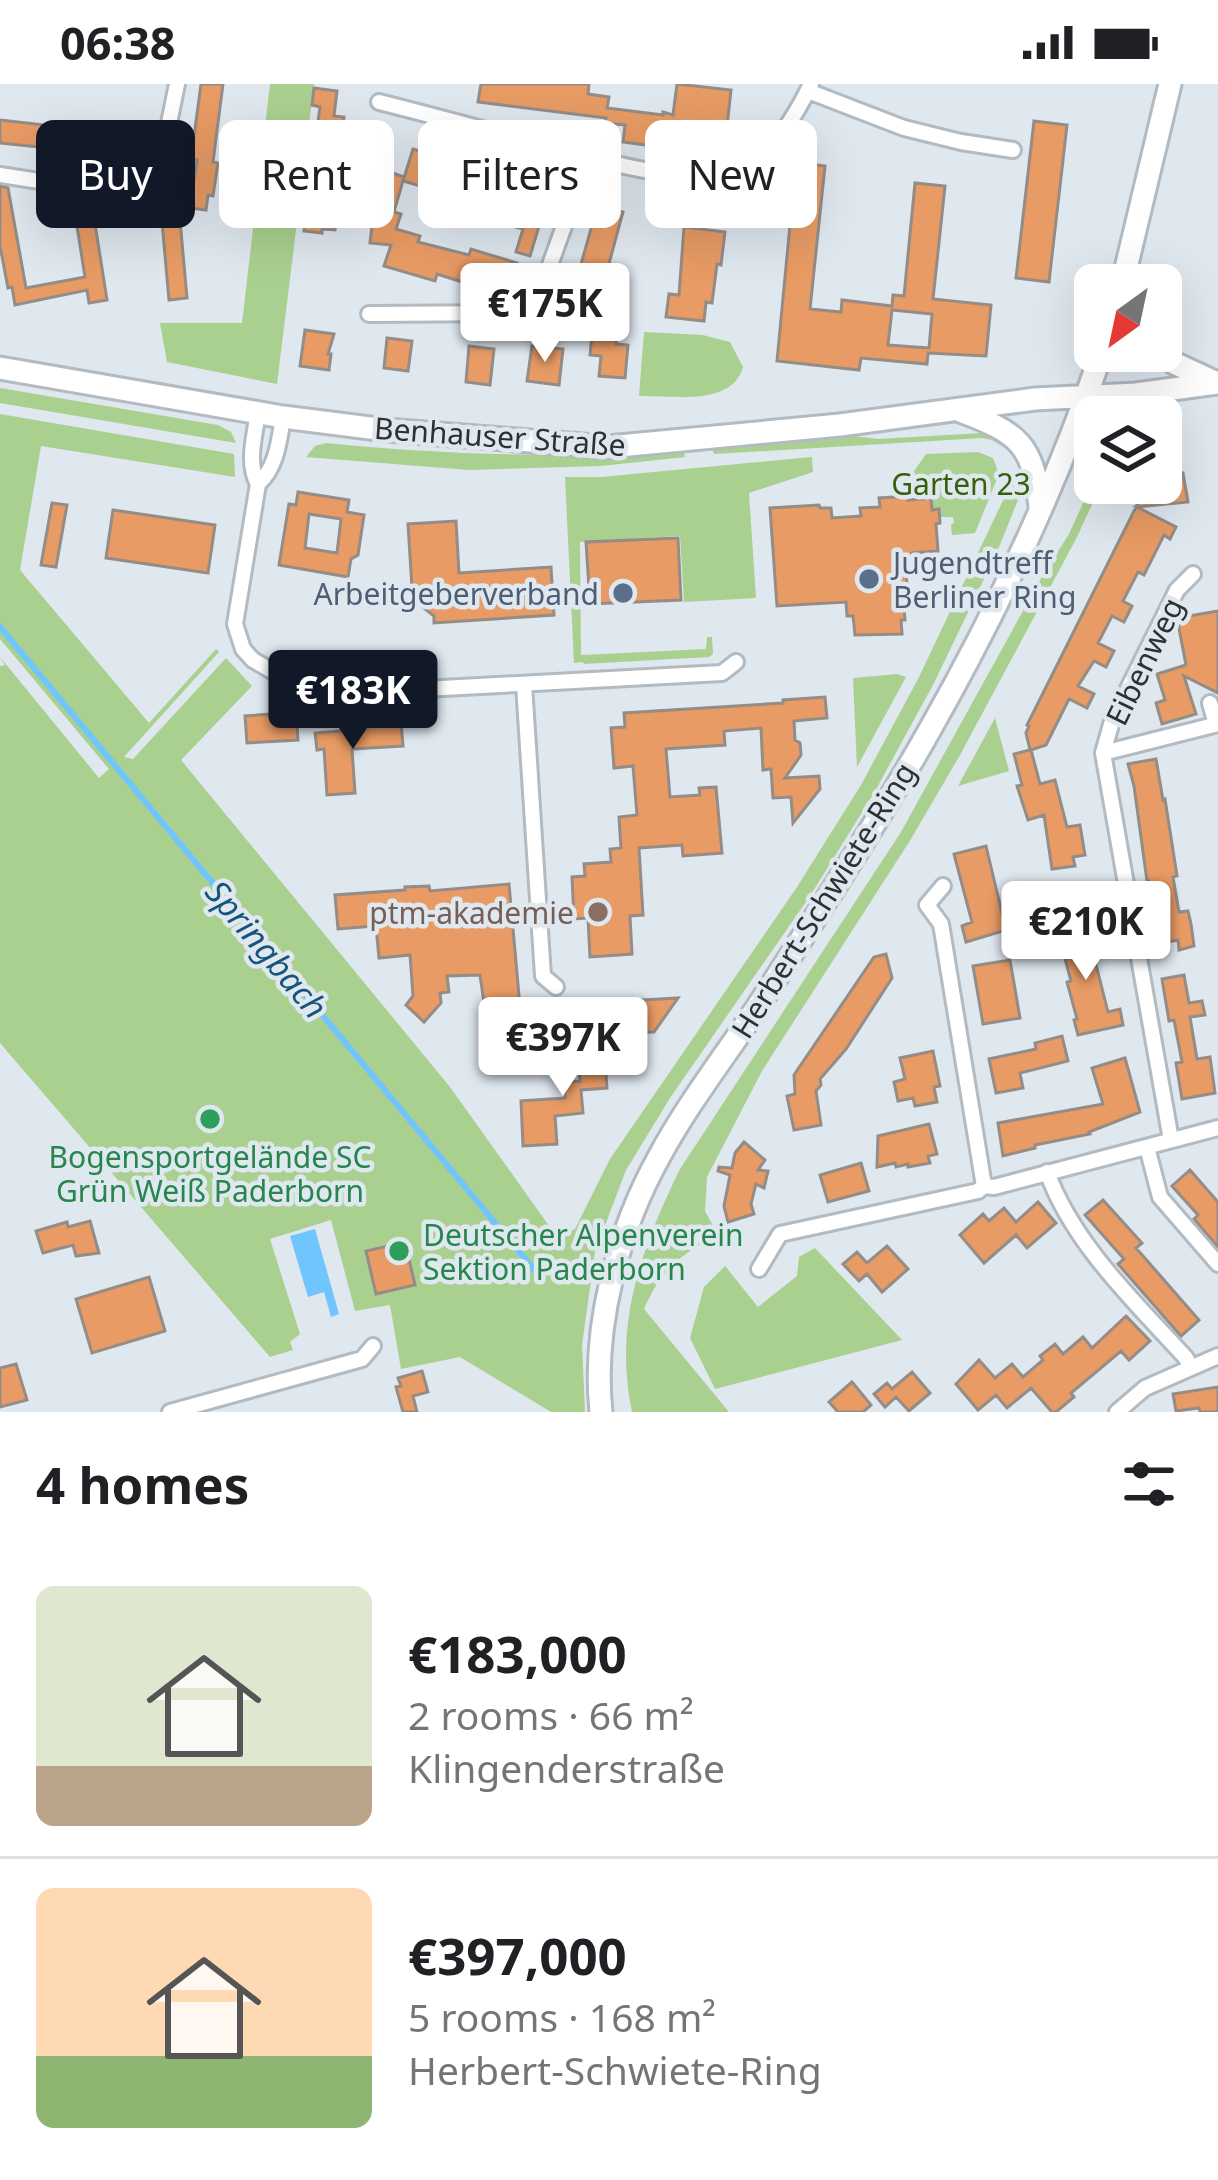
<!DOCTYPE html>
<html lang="en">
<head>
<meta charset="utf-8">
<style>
	:root { --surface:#fff; --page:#f6f6f6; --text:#202124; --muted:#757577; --line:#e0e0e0; --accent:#111827 }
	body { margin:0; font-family:"Noto Sans",sans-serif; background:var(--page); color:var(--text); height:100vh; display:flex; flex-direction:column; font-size:45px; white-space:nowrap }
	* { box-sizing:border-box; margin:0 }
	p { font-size:39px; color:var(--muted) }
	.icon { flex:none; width:66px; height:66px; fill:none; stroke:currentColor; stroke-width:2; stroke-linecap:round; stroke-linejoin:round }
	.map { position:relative; height:1328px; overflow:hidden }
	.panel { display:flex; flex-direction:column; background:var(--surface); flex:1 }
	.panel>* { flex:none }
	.hud { position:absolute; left:36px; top:36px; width:1146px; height:108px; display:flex; gap:24px }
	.needle { width:78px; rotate:213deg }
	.tools { position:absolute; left:1074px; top:180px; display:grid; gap:24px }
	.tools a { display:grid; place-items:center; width:108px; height:108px; border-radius:18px; background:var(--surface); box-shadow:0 12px 48px #0002; font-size:60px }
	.price { position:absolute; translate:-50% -102px; padding:0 27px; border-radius:12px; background:#fff; color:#222; font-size:39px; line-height:78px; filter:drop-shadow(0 3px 6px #0008) }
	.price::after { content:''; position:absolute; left:50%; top:72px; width:36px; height:27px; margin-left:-18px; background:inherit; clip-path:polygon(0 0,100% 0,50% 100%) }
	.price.current { background:var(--accent); color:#fff }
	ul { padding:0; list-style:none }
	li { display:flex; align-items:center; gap:36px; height:300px; padding:0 36px }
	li+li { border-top:3px solid var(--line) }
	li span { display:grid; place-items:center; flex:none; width:336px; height:240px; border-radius:18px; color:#555 }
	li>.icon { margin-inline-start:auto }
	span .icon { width:144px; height:144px; fill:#fffc; stroke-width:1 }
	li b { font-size:51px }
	h2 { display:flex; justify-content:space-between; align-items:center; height:144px; padding:0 36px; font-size:51px }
	.chip { padding:0 42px; border-radius:18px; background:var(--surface); box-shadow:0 12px 48px #0002; font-size:42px; line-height:108px }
	.chip.current { background:var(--accent); color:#fff }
	.status { display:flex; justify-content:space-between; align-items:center; height:84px; padding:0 60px; background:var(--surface); direction:ltr }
	.status svg { height:33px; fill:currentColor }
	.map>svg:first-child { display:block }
	.green { fill:#aad08f }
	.water { fill:#70c5fe }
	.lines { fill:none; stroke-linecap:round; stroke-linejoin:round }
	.stream { stroke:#70c5fe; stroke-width:6 }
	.building { fill:#e89b64; stroke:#958c86; stroke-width:3; fill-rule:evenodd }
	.street-casing { stroke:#b2bac2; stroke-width:20 }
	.secondary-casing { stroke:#b2bac2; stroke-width:27 }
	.street { stroke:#fff; stroke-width:14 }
	.secondary { stroke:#fff; stroke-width:21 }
	.service-dot { fill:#5c6f8a; stroke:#dfe7ef; stroke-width:4.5 }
	.education-dot { fill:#8d6e63; stroke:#dfe7ef; stroke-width:4.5 }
	.leisure-dot { fill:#2e9e5b; stroke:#dfe7ef; stroke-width:4.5 }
	.labels { text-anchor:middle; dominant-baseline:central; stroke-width:9; stroke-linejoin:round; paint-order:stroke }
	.street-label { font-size:30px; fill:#2e3134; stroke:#dfe7ef }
	.park-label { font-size:30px; fill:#37600d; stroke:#dfe7ef }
	.service-label { font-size:30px; fill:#4e5e75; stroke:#dfe7ef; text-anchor:start }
	.education-label { font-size:30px; fill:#785e54; stroke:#dfe7ef; text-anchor:end }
	.leisure-label { font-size:30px; fill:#27864d; stroke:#dfe7ef }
	.water-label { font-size:33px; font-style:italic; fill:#15557b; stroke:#dfe7ef }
</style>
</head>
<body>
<div class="status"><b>06:38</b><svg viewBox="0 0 49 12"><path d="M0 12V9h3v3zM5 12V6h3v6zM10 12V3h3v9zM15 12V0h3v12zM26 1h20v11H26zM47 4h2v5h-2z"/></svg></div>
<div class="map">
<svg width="1218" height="1328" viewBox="0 0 1218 1328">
	<rect width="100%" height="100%" fill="#dfe7ef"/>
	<path class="green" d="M270 0H314L277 300 167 278 160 239H242Z
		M644 248 703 251 730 258 743 283C732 323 673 311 639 312Z
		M0 304 218 341 231 348 236 359 0 319Z
		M0 330 234 370 235 393 41 362 20 486 149 639 216 565 219 568 124 673 133 675 226 574 252 602 181 676 450 1003 557 1153 575 1145 610 1075 797 803 861 701 918 595 1006 410 1018 395 1020 411 997 468 933 601 874 709 810 812 670 1014 626 1086 595 1168 582 1261 585 1328H551L460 1273 401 1285 390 1221 355 1227 331 1136 270 1155 300 1250 290 1258 293 1266 270 1273 0 959V582L5 581 0 573 99 694 109 685 0 555Z
		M982 349 993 352 1013 364 1010 367 992 356 982 354 714 370 711 361 854 352 878 355Z
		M326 359C446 371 563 375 683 364L685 373 601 382 469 386 306 373 315 362Z
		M978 368 993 374 999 390 975 449 952 451 951 440 954 439 953 433H941L940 424H933L931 412 912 413 910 393 926 370Z
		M812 373 813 388 749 409 756 514 684 518 680 452 580 458 581 571 706 565 707 553H712L713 570 709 573 584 580 583 578 574 579 565 393H601Z
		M1095 393V399L1101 401 1076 455 960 671 911 755 762 987 707 1093 705 1127 718 1151C680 1171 662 1184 644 1225L729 1328H632C613 1239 642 1163 680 1085L901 748 1040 496 1069 450Z
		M897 590 906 593 857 683 853 594Z
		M995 634 1009 687 958 702Z
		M815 1164 902 1256 715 1305 690 1254 704 1203 725 1182 758 1223 797 1192 799 1173Z"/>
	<path class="water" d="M315 1145 339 1230 331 1233 324 1208 308 1213 290 1152Z"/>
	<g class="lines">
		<path class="stream" d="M0 543 535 1187"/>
	</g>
	<path class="building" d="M201 0H223L213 78 218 79 213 112 208 111 206 126 190 124 197 76 191 75Z
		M481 0H589L588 10 609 13 607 24 663 31V28L673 31 677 0 731 6 727 43 735 44 733 62 661 54 660 63 623 58 625 41 605 39 606 34 478 18Z
		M314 4 337 7 334 32 344 33 340 63 315 59 320 23 312 21Z
		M0 36 80 45V49L131 55 128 78 77 72 78 67 0 59Z
		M1034 37 1067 41 1049 198 1016 194Z
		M413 65 437 72 427 104 403 97Z
		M796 78 825 82 810 225 841 228 842 216 892 222 893 211 904 212 915 99 945 102 933 215 991 221 986 272 928 269 927 280 861 274 859 286 777 277ZM892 226 932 230 929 264 888 261Z
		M467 81 550 106 530 172 516 168 523 145 511 142 519 115 488 106 483 123 457 115Z
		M387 87 404 93 394 128 401 130 396 145 420 152 418 158 469 171 471 165 517 179 507 212 437 190 435 197 384 182 391 161 370 159 372 141 381 142 385 104 382 103Z
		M0 102 8 104 26 204 85 193 75 130 93 127 107 216 89 219 87 206 15 221 12 203 8 204 0 162Z
		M309 111 339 114 335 146 322 145V149L304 147Z
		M598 120 623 128 598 220 572 212Z
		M179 125 187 214 169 216 161 127Z
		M684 143 725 148 721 181 717 180 712 219 706 218 704 237 666 233 669 210 679 211Z
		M593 240 618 242 616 260 628 261 625 294 599 292 601 272 590 271Z
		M305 246 334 250 328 270H331L329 286 300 282Z
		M387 254 412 257 408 287 384 284Z
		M469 262 494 265 490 301 466 298Z
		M532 262 563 265 559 301 527 297Z
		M1183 389 1188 418 1137 423 1176 443 1170 455 1164 451 1144 491 1138 488 1123 517 1132 522 1124 538 1112 532 1098 559 1114 567 1106 583 1094 577 1078 602 1094 610 1087 624 1069 615 1046 661 1031 666 1040 700 1055 696 1067 743 1080 741 1085 771 1073 773 1075 782 1052 785 1044 731 1028 736 1017 702 1022 701 1014 670 1030 666 1026 649 1029 642 1027 641 1148 399H1161V392Z
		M298 408 349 416 347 428 364 431 358 471 351 475 348 493 279 481 289 420 296 421ZM309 430 341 435 337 469 305 464Z
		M908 412V416L931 414 932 426 939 425 940 439 936 440 938 467 912 469 914 489H906L909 524H904L905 536H901L902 550 855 551 853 532H847L846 518 777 522 770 424 819 421 820 424H831L832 434 861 432 860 424 880 423 879 414Z
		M52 419 67 421 56 483 41 481Z
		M113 426 215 441 208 489 106 474Z
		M456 437 459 489 551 483 554 531 434 539V532L419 520H413L408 440Z
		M678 454 681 516 590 520 586 458Z
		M1218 527V609L1184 592 1196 630 1162 640 1156 619 1165 616 1157 590 1186 581 1177 534Z
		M825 613 827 634 794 637 795 656 800 659 801 671 785 694 819 692 820 705 793 739 791 713 773 714 771 685 763 686 761 644 724 647 725 661 666 665 670 713 700 711 699 704 716 703 722 769 683 772 682 761 639 764 643 831 630 832 632 870 590 873 588 834 574 835 572 793 585 792 584 780 611 778 610 765 621 764 619 733 637 731 633 682 614 684 611 644 625 643 624 629 783 619V616Z
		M296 628 298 656 247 659 245 632Z
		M401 638 403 662 352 665 355 709 327 711 324 665 317 666 315 649 351 646V644Z
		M1156 675 1163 716 1165 715 1177 792 1173 793 1179 828 1188 827 1191 840 1194 862 1179 866 1178 856 1156 860 1153 846 1158 845 1149 797H1147L1134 702 1128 680Z
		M986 762 1006 846 966 858 962 842 972 838 954 770Z
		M509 800 520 923 485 926 480 891 447 892 449 908 440 909 441 919 424 938 406 921 413 912 410 871 379 874 376 842 338 845 335 811 405 806V803L429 802 430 807Z
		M1089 840 1096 864 1092 865 1108 928 1120 925 1123 941 1078 951 1074 936 1077 935 1067 898 1071 897 1058 848Z
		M886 870 892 894 846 965 820 995 821 1001 816 1007 821 1041 794 1046 787 1012 795 1010 794 991 874 873Z
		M1010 876 1020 934 983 940 973 882Z
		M1184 891 1189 919 1202 917 1205 931 1190 933 1197 975 1210 973 1215 1009 1182 1015 1176 979 1182 978 1174 936 1169 937 1162 895Z
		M678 914 654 948 630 949 626 917Z
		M1062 952 1068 977 1020 989 1023 1004 996 1009 989 975 1036 965 1035 959Z
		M604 962 607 1004 581 1006 583 1029 555 1032 557 1060 523 1062 521 1017 565 1014 564 998 580 997 577 964Z
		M933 967 940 1002 934 1003 937 1018 915 1022 913 1014 898 1017 894 998 905 995 900 974Z
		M1125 974 1140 1028 1089 1048 1090 1050 1035 1061V1064L1003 1072 998 1039 1103 1020 1092 984Z
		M929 1040 937 1070 928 1072 930 1079 908 1083V1080L896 1083 895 1079 877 1083 878 1052Z
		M744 1058 765 1076 758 1086 768 1087 764 1104 756 1100 751 1120 754 1130 728 1138 724 1122 730 1091 718 1087 719 1083 732 1084 735 1069Z
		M861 1079 869 1107 828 1118 820 1091Z
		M1190 1086 1218 1118V1163L1194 1135 1198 1131 1172 1102Z
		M1103 1116 1142 1159 1136 1164 1199 1236 1181 1252 1118 1180 1124 1175 1085 1131Z
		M1038 1118 1056 1139 1027 1164 1016 1151 984 1179 960 1151 983 1130 989 1137 1004 1124 1016 1138Z
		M90 1137 99 1169 76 1172 73 1161 43 1169 36 1147 67 1138 68 1143Z
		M405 1158 415 1201 376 1210 366 1167Z
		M887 1162 908 1185 882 1208 867 1190 859 1197 843 1180 857 1168 867 1179Z
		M149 1193 165 1247 92 1269 76 1215Z
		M1126 1232 1150 1257 1129 1276 1121 1267 1071 1309 1074 1313 1056 1328H1052L1031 1304 1007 1324 996 1311 978 1326 956 1300 979 1276 995 1294 1012 1280 1023 1293 1043 1276 1040 1272 1055 1260 1063 1270 1083 1253 1092 1264Z
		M16 1280 27 1316 0 1323V1284Z
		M422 1287 428 1308 413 1312 417 1328H403L396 1303 401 1302 398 1294Z
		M912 1288 930 1309 909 1327 896 1313 885 1323 874 1310 887 1299 892 1305Z
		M852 1298 871 1321 863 1328H838L829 1318Z
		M1218 1303V1328H1200L1199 1324 1176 1327 1173 1310Z"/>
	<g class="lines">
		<g class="street-casing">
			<path id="street" d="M808 7 904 44 961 58 1013 66
				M379 18C427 30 475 43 523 56 576 70 691 106 742 87 769 77 799 25 811 0
				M0 91 109 108 136 100 152 83 167 49 177 0
				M369 230 511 229 531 220 542 203 589 73
				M283 333C279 357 277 383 258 400L235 540 243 565 253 576 279 591 319 600 405 606 722 589 736 578
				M258 400C246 379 255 351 258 328
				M524 601 543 892 556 903
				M1210 619 1216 640
				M1103 669 1218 640
				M943 802 927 821 941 840 984 1102
				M1171 1056 1103 669 1112 637 1177 506 1193 490
				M1147 1063 1160 1113 1218 1180
				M1047 1088C1074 1161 1134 1217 1186 1274L1190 1282
				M759 1185 780 1150 978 1107 984 1102 994 1103 1218 1044
				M170 1328 362 1275 373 1262
				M1117 1328 1145 1304 1218 1272"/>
		</g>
		<g class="secondary-casing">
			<path id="secondary" d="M1122 201 1170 0
				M1158 267 1174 279 1217 299
				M0 284 283 333 386 346 608 363 840 341 1035 315 1136 310 1218 299
				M960 327C1018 349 1033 359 1040 423
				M601 1328C592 1243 618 1147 659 1073 689 1017 730 966 764 913 820 826 877 739 928 649 998 526 1057 401 1102 267"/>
		</g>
		<use href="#street" class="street"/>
		<use href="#secondary" class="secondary"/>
	</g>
	<g class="service-dot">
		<circle cx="869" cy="495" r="12"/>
		<circle cx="623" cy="509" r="12"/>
	</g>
	<circle class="education-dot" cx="598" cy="828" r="12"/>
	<g class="leisure-dot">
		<circle cx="210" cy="1035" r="12"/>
		<circle cx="399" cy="1167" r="12"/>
	</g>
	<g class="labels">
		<g class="street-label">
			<text transform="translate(500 352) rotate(4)">Benhauser Straße</text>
			<text transform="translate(1144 577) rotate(-64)">Eibenweg</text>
			<text transform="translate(823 816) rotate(-58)">Herbert-Schwiete-Ring</text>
		</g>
		<g class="park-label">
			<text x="961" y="399">Garten 23</text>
		</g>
		<g class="service-label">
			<text x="893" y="478">Jugendtreff<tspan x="893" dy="34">Berliner Ring</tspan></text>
			<text x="599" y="509" text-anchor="end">Arbeitgeberverband</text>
		</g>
		<g class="education-label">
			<text x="574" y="828">ptm-akademie</text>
		</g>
		<g class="leisure-label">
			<text x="210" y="1072">Bogensportgelände SC<tspan x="210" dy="34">Grün Weiß Paderborn</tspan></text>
			<text x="423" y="1150" text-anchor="start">Deutscher Alpenverein<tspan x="423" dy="34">Sektion Paderborn</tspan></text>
		</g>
		<g class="water-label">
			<text transform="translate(267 865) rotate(50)">Springbach</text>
		</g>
	</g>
</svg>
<div class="tools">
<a><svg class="needle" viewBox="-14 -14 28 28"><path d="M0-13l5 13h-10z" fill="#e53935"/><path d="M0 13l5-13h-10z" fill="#757577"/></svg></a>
<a><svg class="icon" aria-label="layers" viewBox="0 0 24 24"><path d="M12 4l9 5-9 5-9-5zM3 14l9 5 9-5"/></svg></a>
</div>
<b class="price" style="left:545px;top:281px">€175K</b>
<b class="price current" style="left:353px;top:668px">€183K</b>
<b class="price" style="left:1086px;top:899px">€210K</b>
<b class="price" style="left:563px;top:1015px">€397K</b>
<div class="hud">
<a class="chip current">Buy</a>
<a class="chip">Rent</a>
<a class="chip">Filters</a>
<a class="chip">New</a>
</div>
</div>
<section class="panel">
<h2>4 homes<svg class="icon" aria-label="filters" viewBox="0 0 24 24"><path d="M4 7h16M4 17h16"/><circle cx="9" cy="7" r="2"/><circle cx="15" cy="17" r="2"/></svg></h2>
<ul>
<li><span style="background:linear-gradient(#dfe7d0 75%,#b9a48a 0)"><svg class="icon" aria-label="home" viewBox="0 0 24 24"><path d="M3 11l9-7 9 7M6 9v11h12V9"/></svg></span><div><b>€183,000</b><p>2 rooms · 66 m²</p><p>Klingenderstraße</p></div></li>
<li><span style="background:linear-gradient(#ffd9b3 70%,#8fb573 0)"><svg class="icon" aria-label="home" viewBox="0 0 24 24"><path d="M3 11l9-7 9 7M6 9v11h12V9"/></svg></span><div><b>€397,000</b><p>5 rooms · 168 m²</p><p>Herbert-Schwiete-Ring</p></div></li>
</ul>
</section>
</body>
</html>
